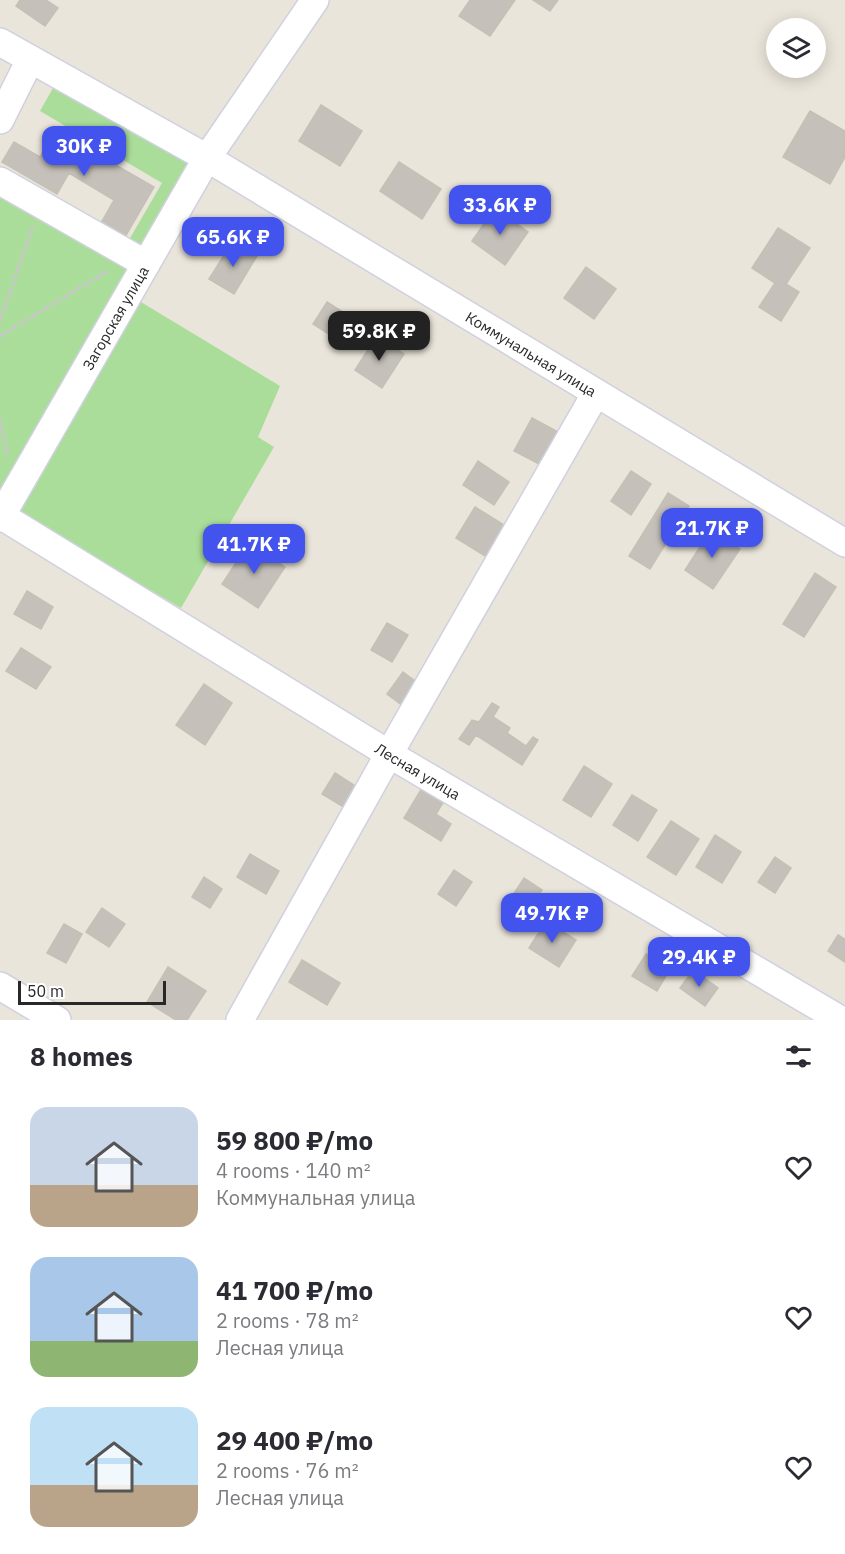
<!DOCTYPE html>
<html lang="en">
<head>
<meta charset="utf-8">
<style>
	:root { --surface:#fff; --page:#f2f2f3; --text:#2b2b33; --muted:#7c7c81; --accent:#4353ee }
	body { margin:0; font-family:"IBM Plex Sans",sans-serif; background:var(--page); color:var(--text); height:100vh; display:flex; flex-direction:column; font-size:22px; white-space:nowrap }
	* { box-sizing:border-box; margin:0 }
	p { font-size:20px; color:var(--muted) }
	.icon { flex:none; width:33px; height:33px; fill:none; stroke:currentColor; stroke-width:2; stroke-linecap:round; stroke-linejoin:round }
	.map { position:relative; height:1020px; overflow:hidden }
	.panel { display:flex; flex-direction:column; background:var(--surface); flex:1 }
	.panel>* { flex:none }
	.tools { position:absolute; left:766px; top:18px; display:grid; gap:12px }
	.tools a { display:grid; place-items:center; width:60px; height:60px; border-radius:50%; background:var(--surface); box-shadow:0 3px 15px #0003; font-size:30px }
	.scale { position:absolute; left:18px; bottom:15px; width:148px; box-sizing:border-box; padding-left:6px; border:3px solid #282828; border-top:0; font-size:16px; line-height:21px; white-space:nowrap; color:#282828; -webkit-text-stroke:4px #fff; paint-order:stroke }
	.price { position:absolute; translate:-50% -51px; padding:0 14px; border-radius:12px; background:var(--accent); color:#fff; font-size:20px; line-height:39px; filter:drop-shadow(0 2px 3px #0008) }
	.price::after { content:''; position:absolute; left:50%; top:36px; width:18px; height:14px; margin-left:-9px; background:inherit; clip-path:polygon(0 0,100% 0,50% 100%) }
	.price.on { background:#222; color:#fff }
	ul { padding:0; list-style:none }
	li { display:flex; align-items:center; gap:18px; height:150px; padding:0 30px }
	li span { display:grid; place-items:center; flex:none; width:168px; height:120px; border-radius:18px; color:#555 }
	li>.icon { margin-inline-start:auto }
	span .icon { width:72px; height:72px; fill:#fffc; stroke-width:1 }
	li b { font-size:26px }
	h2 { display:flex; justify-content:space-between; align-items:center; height:72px; padding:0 30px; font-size:26px }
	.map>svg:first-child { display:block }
	.green { fill:#aadd9a }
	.building { fill:#c5c1ba; stroke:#c5c0b4; stroke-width:1.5 }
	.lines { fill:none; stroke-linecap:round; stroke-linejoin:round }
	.minor-casing { stroke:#d0d1e0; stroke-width:30 }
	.path { stroke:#c7c7c7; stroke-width:4; stroke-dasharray:4.5 3; stroke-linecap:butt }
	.minor { stroke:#fff; stroke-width:27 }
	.labels { text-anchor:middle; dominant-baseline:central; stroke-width:4.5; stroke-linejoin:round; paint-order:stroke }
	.street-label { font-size:15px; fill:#282828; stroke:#fff }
</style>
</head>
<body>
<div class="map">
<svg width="845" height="1020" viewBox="0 0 845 1020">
	<rect width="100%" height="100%" fill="#eae5da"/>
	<path class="green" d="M58 79 194 158 140 253 126 245 162 183 40 111Z
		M0 186 135 262 0 501Z
		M136 299 280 386 258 437 274 447 181 608 13 510Z"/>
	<path class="building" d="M20 0H46L58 8 45 26 16 6Z
		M470 0H515L490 36 459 16Z
		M533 0H558L550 11Z
		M321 105 362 131 340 166 299 141Z
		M810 111 845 131V157L830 184 783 157Z
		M55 130 154 187 125 237 101 223 114 200 69 173 57 194 2 162 14 142 40 157Z
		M399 162 441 189 422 219 380 191Z
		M495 208 528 232 505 265 472 241Z
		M778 228 810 248 786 284 799 292 781 321 759 307 775 283 752 268Z
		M233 241 257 256 234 294 209 279Z
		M586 267 616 289 594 319 564 298Z
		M327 302 349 316 335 338 313 324Z
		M376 337 404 354 382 388 355 370Z
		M532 418 560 433 543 466 514 451Z
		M478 461 509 482 494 505 463 485Z
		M631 471 651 484 631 515 611 501Z
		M668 493 689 506 650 569 629 556Z
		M475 507 509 528 490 559 456 538Z
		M711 530 740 549 713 589 685 570Z
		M249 543 285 567 258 608 222 584Z
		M815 573 836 587 804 637 783 624Z
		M27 591 53 607 41 629 14 614Z
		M387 623 408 635 392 662 371 650Z
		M21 648 51 667 36 689 6 671Z
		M403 672 419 684 403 706 387 694Z
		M204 684 232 703 205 745 176 725Z
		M492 703 499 707 493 717 510 728 507 733 526 746 533 737 538 740 522 765 476 735 469 745 459 739 472 720 479 722Z
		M584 766 612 784 591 817 563 800Z
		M335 773 360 789 347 809 322 794Z
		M422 788 444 801 436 814 451 824 441 841 404 818Z
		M632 795 657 810 638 841 613 825Z
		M671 821 699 839 676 875 647 857Z
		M715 835 741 852 722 883 696 867Z
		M250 854 279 871 266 894 237 877Z
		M775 857 791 868 775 893 758 882Z
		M454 870 472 882 456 906 438 894Z
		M204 877 222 889 210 908 192 897Z
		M524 878 542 890 528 910 511 898Z
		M102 908 125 924 109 947 86 932Z
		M546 921 576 940 559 967 529 948Z
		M64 924 82 934 66 963 47 953Z
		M838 935 845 939V962L828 951Z
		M646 954 670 969 657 991 632 976Z
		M302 960 340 983 327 1005 289 982Z
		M168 967 206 991 187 1020H176L147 1002Z
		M693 970 718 988 705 1006 680 988Z"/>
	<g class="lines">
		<g class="minor-casing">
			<g id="minor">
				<path id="s1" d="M0 42 207 158 845 543"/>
				<path d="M0 120 30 60"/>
				<path d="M0 181 146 264"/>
				<path id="s2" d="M0 515 389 754 841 1020"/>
				<path id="s3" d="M0 518 207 158 315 0"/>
				<path d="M0 986 57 1020"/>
				<path d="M240 1020 389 754 596 393"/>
			</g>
		</g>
		<path class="path" d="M0 321 33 226
			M0 336 109 270
			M0 419 8 457"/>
		<use href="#minor" class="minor"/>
	</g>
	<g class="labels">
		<g class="street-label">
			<text stroke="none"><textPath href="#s3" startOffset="231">Загорская улица</textPath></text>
			<text stroke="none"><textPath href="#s1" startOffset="616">Коммунальная улица</textPath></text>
			<text stroke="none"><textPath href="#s2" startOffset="490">Лесная улица</textPath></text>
		</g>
	</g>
</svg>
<div class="tools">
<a><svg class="icon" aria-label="layers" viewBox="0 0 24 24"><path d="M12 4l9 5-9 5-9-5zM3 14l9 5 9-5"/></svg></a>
</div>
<div class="scale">50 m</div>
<b class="price" style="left:84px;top:177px">30K ₽</b>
<b class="price" style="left:500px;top:236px">33.6K ₽</b>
<b class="price" style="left:233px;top:268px">65.6K ₽</b>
<b class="price on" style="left:379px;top:362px">59.8K ₽</b>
<b class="price" style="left:712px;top:559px">21.7K ₽</b>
<b class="price" style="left:254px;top:575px">41.7K ₽</b>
<b class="price" style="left:552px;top:944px">49.7K ₽</b>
<b class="price" style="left:699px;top:988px">29.4K ₽</b>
</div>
<section class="panel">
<h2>8 homes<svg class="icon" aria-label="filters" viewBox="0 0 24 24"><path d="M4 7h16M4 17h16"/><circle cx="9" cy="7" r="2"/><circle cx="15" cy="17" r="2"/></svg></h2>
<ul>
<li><span style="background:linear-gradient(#c9d6e8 65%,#b9a48a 0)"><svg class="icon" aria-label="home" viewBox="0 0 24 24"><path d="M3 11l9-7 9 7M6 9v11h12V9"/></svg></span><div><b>59 800 ₽/mo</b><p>4 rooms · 140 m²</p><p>Коммунальная улица</p></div><svg class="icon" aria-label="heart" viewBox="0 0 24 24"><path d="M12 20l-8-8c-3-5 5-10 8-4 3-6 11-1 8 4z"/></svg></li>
<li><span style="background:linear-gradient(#a9c7e8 70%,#8fb573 0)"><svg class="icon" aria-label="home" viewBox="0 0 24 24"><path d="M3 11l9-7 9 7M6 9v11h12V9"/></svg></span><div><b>41 700 ₽/mo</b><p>2 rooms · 78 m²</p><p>Лесная улица</p></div><svg class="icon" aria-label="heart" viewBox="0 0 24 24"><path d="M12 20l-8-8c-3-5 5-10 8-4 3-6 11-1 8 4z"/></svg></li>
<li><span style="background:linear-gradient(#bfe0f5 65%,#b9a48a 0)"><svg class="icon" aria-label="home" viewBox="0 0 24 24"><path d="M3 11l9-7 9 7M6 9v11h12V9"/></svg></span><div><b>29 400 ₽/mo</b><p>2 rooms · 76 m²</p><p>Лесная улица</p></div><svg class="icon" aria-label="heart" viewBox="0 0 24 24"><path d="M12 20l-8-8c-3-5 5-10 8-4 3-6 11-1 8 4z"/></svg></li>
</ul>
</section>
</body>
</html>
